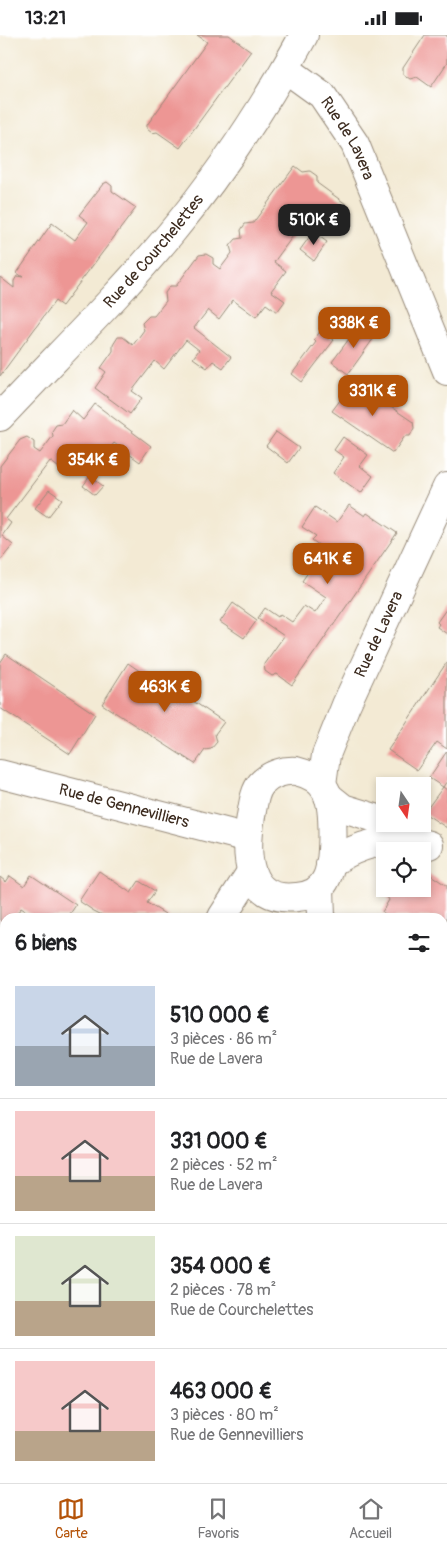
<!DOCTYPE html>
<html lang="fr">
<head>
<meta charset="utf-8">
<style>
	:root { --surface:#fff; --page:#f2f2f2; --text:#202124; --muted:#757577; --line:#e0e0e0; --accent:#b45309 }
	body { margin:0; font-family:Pangolin,sans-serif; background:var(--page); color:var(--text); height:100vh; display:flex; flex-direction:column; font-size:19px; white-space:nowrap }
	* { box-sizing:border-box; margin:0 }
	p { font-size:16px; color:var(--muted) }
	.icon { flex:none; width:28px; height:28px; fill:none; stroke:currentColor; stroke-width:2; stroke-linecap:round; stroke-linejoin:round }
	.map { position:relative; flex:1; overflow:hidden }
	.drawer { position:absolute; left:0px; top:878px; width:448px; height:571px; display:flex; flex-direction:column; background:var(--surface); border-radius:15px 15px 0 0; box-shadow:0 2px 8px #0003 }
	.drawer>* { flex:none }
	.needle { width:32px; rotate:167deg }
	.buttons { position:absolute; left:376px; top:742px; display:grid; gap:10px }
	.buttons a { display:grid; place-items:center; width:55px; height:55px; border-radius:0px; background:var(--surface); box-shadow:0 2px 8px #0003; font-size:25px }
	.price { position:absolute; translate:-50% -42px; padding:0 11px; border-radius:10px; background:var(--accent); color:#fff; font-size:16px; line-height:32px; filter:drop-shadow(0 1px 2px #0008) }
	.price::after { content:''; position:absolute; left:50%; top:30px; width:15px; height:11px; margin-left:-8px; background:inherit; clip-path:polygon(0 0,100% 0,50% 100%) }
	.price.active { background:#222; color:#fff }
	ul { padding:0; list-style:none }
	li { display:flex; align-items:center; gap:15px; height:125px; padding:0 15px }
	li+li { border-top:1px solid var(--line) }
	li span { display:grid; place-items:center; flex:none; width:140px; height:100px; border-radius:0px; color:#555 }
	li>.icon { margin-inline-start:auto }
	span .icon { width:60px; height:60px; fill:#fffc; stroke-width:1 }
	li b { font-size:21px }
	h2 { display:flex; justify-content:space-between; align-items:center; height:60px; padding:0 15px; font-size:21px }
	.status { display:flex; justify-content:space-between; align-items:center; height:35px; padding:0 25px; background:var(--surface); direction:ltr }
	.status svg { height:14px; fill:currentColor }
	.tabs { display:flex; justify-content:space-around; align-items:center; height:70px; border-top:1px solid var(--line); background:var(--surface); font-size:14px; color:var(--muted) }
	.tabs a { display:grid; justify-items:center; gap:2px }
	.tabs .active { color:var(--accent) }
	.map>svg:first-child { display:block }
	.green { fill:#99db92; stroke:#6a8258 }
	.building { fill:#ed9694 }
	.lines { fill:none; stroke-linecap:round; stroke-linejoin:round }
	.minor-casing { stroke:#978a79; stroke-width:30 }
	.minor { stroke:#fff; stroke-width:28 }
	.labels { text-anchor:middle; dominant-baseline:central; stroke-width:4.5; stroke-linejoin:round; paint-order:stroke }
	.street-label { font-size:16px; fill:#3b2a1e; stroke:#fff }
</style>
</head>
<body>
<div class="status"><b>13:21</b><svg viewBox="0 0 49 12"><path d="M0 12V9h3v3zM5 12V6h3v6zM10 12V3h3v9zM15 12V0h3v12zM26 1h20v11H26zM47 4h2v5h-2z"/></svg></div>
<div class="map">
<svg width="447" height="1448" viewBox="0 0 447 1448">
	<rect width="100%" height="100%" fill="#fff"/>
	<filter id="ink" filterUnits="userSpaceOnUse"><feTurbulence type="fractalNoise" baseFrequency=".02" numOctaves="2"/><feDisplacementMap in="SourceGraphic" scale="10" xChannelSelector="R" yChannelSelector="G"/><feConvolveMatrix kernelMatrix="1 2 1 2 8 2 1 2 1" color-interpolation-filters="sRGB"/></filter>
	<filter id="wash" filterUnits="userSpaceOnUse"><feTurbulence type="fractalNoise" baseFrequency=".0096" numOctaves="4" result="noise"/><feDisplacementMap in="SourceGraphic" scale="20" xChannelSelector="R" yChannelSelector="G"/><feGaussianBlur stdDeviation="1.12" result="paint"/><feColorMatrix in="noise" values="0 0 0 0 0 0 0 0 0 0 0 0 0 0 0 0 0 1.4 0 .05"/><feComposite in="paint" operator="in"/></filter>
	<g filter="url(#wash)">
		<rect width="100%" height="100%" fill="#f3ead4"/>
		<path class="green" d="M443 1078 447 1081V1332L443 1333 442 1262 445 1248Z"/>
		<g id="blocks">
			<path class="building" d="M197 0H229L251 16 180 113 157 97 152 98 147 94V90L207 7Z
				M425 0H447V28L431 52 417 42 410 44 403 39V33Z
				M295 131 303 137 310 136 317 141V148L350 172 334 194 311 176 274 227 286 236 271 256 285 266 277 277 266 269 256 282 233 265 219 284 208 275 194 293 231 322 223 333 213 326 207 333 193 323 199 315 186 305 164 334 155 326 132 356 142 363 130 379 95 353 106 337 101 333 113 316V310L118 302H123L133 310 144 295 142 288 149 281H154L166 266 165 258 170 251H176L199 220 206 219 213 223V229L220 234 232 218 230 211 236 204 242 203 241 195 245 189 253 188Z
				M107 147 112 151V156L136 173 62 271 55 266 0 341V242L14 253V246L17 241 23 242 17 238 52 188 75 205 88 187 79 180 103 149Z
				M313 197 327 207 314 226 300 215Z
				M360 289 376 300 348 339 332 327Z
				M321 295 334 305 302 347 292 339 316 307 314 305Z
				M348 347H354L413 387 414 393 410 401H405L393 418 332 376 344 360 343 354Z
				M95 369 151 411 140 427 114 408 96 432 89 427 85 433 80 429 71 442 50 426 6 484 11 488 2 501 13 510 0 526V431L20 405 27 402 34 407V414L40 418 53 401 52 396 56 390 62 389 72 375 83 385Z
				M276 397 299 413 288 428 266 411Z
				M343 402 368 420 360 431 373 441 361 458 333 438 344 422 334 415Z
				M90 441 103 451 95 460 83 451Z
				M49 455 62 464 48 482 35 473Z
				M349 470 365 481 367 478 397 498 292 650 277 639 272 641 265 636 264 629 284 601 258 583 265 573 278 582 280 579 292 587 304 571 315 578 326 562 302 546 324 514 312 505 316 501 302 492 315 472 337 487Z
				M233 568 257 585 244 603 220 587Z
				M447 573V599L437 592 439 589 437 587Z
				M6 619 95 679 70 719 0 673V628Z
				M447 627V714L437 707 417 735 388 715Z
				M128 628 173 659 182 644 199 656 193 666 224 687 215 699 217 707 211 714 205 715 195 729 102 669Z
				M447 716V746L443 752 429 743Z
				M443 752 447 755V793L424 778Z
				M422 834 447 851V920L442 917V882H390L382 877 389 865 384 857 383 848 385 845V854H422Z
				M99 836 131 858 139 846 155 856 147 868 170 882H106L94 876 79 866Z
				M31 840 76 870 68 882H35L21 873 14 882H5V888L0 885V842L6 847 10 841 24 851Z
				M0 987 5 990V1027L0 1024Z
				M447 1011V1048L442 1045V1018Z
				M0 1112 5 1115V1137L0 1145Z
				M233 1444H300L297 1448H230Z"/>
		</g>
	</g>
	<g filter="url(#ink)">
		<use href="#blocks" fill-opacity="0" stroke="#978a79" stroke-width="1"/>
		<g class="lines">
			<g class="minor-casing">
				<g id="minor">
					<path id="s1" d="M286 34 322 60 355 109 447 336"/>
					<path id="s2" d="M0 382C57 321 117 263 171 198 221 138 266 69 304 0"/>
					<path d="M296 736C308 739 320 744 326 756 335 772 334 825 327 842 322 855 310 861 297 862 244 868 245 817 251 781 253 771 254 757 261 749 270 739 284 735 296 736Z"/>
					<path id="s3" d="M0 739 248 803"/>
					<path id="s4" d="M322 749 326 720 346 670 447 452"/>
					<path d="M328 761 343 773 385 786"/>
					<path d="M330 829C360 807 394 801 429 810"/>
					<path d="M320 853 321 882"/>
					<path d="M222 882 251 837"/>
					<path d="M0 1229 5 1221"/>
					<path d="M366 1448 368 1444"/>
				</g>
			</g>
			<use href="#minor" class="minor"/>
		</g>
	</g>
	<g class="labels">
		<g class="street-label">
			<text stroke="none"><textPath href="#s1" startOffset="95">Rue de Lavera</textPath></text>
			<text stroke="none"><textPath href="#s2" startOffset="226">Rue de Courchelettes</textPath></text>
			<text stroke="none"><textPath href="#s4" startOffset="161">Rue de Lavera</textPath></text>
			<text stroke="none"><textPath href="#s3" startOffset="128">Rue de Gennevilliers</textPath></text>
		</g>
	</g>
</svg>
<div class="buttons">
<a><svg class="needle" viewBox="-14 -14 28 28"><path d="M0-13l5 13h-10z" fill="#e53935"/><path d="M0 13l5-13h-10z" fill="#757577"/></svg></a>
<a><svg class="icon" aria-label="locate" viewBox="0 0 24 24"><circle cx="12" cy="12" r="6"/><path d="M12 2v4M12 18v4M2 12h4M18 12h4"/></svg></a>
</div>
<b class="price active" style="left:314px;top:211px">510K €</b>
<b class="price" style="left:354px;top:314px">338K €</b>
<b class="price" style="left:373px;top:382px">331K €</b>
<b class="price" style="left:93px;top:451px">354K €</b>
<b class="price" style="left:328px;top:550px">641K €</b>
<b class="price" style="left:165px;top:678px">463K €</b>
<section class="drawer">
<h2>6 biens<svg class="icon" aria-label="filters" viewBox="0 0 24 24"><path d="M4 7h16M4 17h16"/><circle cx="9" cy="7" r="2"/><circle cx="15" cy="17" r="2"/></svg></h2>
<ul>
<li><span style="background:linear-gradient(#c9d6e8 60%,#9aa5b1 0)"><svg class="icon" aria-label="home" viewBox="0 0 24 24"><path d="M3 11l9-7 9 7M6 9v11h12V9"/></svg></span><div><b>510 000 €</b><p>3 pièces · 86 m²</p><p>Rue de Lavera</p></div></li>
<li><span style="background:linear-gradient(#f6c9c9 65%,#b9a48a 0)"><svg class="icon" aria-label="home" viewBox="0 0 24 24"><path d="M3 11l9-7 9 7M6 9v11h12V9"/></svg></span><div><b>331 000 €</b><p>2 pièces · 52 m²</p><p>Rue de Lavera</p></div></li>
<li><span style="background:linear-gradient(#dfe7d0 65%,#b9a48a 0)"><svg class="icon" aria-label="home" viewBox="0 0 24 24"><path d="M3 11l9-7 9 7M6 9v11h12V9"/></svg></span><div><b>354 000 €</b><p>2 pièces · 78 m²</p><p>Rue de Courchelettes</p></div></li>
<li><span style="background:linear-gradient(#f6c9c9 70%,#b9a48a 0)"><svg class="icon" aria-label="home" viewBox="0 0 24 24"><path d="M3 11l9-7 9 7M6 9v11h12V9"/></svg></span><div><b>463 000 €</b><p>3 pièces · 80 m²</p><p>Rue de Gennevilliers</p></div></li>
</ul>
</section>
</div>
<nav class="tabs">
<a class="active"><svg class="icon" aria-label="map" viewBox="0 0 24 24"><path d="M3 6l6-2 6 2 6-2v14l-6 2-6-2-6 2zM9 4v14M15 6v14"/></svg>Carte</a>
<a><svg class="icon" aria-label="saved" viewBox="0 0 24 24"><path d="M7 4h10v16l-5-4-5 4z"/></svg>Favoris</a>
<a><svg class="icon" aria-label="home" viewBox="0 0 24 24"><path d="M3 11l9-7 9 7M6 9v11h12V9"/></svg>Accueil</a>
</nav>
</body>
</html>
